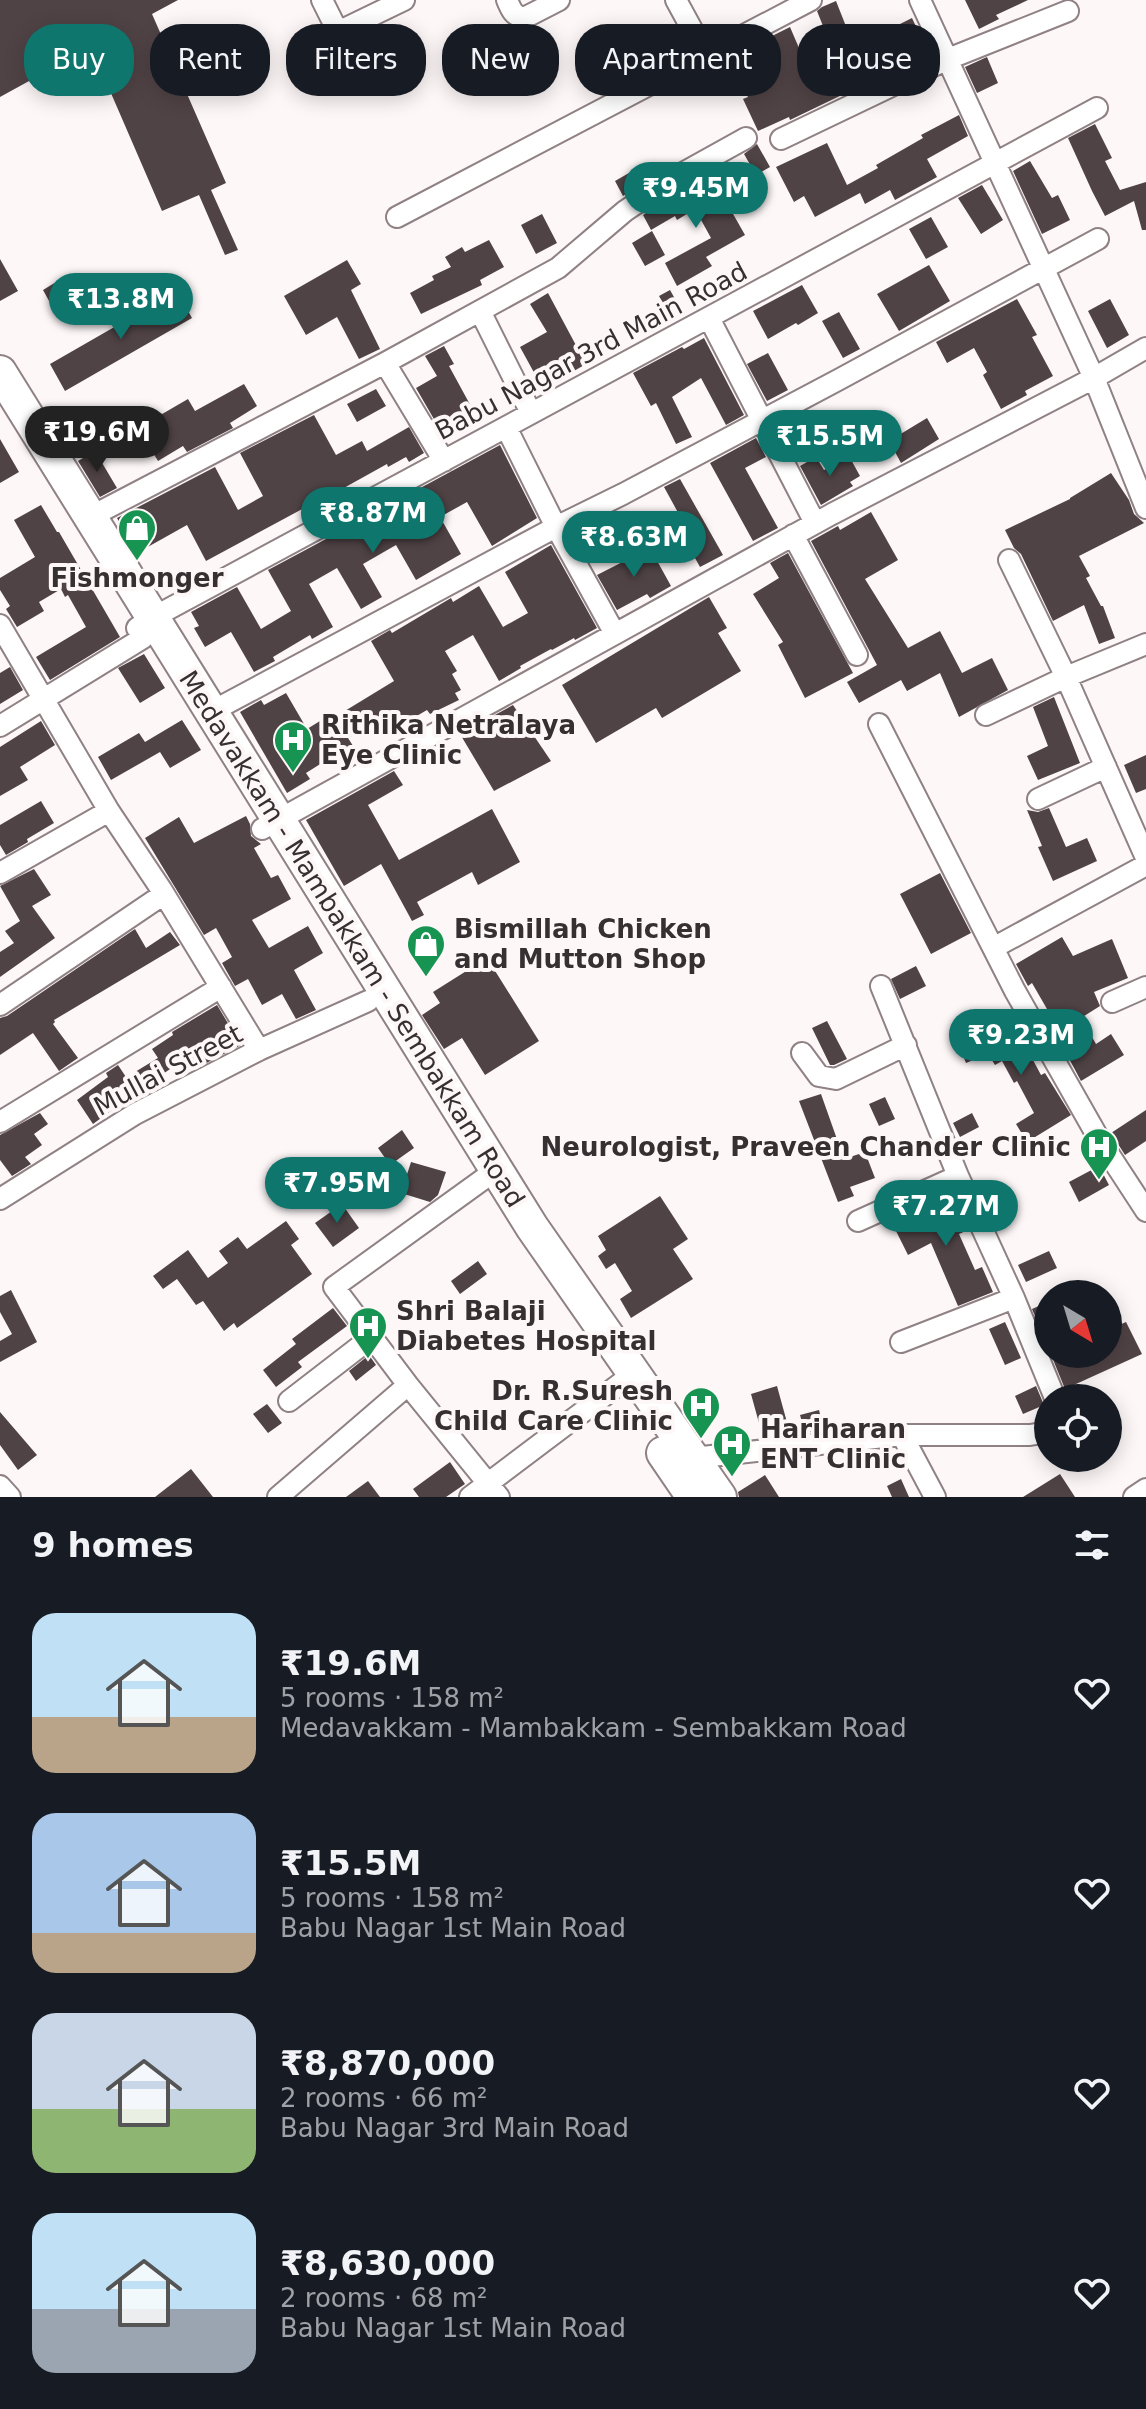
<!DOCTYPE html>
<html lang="en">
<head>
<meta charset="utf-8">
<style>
	:root { --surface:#171b24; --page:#242831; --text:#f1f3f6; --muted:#9ea1a6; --accent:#0f766e }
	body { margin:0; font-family:"DejaVu Sans",sans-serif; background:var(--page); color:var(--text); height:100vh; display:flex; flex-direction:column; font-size:30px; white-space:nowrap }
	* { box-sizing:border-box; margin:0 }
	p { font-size:26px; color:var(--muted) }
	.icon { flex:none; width:44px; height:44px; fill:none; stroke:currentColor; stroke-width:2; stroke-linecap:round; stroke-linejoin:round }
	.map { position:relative; height:1497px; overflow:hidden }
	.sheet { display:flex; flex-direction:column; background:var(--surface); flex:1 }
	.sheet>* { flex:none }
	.banner { position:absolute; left:24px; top:24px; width:1098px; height:72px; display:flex; gap:16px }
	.needle { width:52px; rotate:142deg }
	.fabs { position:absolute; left:1034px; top:1280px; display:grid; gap:16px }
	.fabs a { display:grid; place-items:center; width:88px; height:88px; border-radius:50%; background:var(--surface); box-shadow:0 4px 20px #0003; font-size:40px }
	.price { position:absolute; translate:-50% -68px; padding:0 18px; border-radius:28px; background:var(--accent); color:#fff; font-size:26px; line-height:52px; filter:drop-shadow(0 2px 4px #0008) }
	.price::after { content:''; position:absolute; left:50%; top:48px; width:24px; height:18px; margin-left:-12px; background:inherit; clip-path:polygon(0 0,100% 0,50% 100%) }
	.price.current { background:#222; color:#fff }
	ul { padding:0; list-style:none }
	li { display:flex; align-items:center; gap:24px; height:200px; padding:0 32px }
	li span { display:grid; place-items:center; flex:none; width:224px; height:160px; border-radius:24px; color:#555 }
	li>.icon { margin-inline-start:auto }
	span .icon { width:96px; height:96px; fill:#fffc; stroke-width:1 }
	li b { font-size:34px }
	h2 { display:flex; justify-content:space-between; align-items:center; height:96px; padding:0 32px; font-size:34px }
	.chip { padding:0 28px; border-radius:32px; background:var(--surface); box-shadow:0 4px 20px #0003; font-size:28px; line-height:72px }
	.chip.current { background:var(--accent); color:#fff }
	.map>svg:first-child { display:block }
	.building { fill:#504346 }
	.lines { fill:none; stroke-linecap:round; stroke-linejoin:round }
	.minor-casing { stroke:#8f8184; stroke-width:24 }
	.primary-casing { stroke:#8f8184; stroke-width:36 }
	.minor { stroke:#fff; stroke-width:20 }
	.primary { stroke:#fff; stroke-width:32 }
	.labels { text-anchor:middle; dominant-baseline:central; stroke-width:8; stroke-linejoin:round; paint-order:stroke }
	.street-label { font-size:26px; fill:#373032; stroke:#fdf7f8 }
	.poi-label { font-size:26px; font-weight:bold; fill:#373032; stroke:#fdf7f8; text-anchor:start }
</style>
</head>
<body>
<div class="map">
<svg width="1146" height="1497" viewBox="0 0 1146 1497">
	<rect width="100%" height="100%" fill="#fdf7f8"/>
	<path class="building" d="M0 0H178L152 14 226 183 211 190 238 250 225 255 199 195 162 211 91 47 0 97Z
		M965 0H1028L996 15 999 19 979 29Z
		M836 1 855 49 866 44 878 71 843 86 846 93 790 120 789 117 758 131 743 99 748 97 728 58 790 27 808 69 835 56 817 11 822 7Z
		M912 18 927 50 905 61 890 29Z
		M987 57 998 83 977 93 965 67Z
		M959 115 968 136 927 159 937 177 895 200 890 190 865 204 860 193 815 217 804 196 794 202 776 167 827 143 847 185 878 168 876 165 923 138 921 135Z
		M1095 124 1112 158 1105 161 1120 190 1146 182V230H1142L1134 201 1105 216 1092 191 1068 138Z
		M757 144 770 167 756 175 744 154Z
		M1030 161 1052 198 1058 195 1070 220 1042 234 1013 171Z
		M629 173 637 187 623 196 615 181Z
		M694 182 708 207 724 198 745 235 706 257 712 266 677 286 665 263 711 238 695 209 677 220 675 216 651 230 643 215Z
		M982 185 1003 220 981 234 958 198Z
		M542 214 557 243 536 254 521 225Z
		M931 217 948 247 926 259 909 229Z
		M652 231 665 255 645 266 632 243Z
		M489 240 504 267 480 280 482 285 421 314 410 293 434 280 432 276 451 267 445 257 462 247 465 252Z
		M0 259 18 291 0 301Z
		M347 260 361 284 351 290 380 349 359 359 337 317 306 335 284 296Z
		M929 265 950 301 899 331 877 294Z
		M61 279 77 309 59 319 43 290Z
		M802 285 818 313 798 325 796 323 768 339 753 311Z
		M670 290 683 313 672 319 659 296Z
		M177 291 192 318 65 391 50 364Z
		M548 293 586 364 543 389 520 347 547 332 530 304Z
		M1017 299 1037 335 1032 337 1053 376 1025 391 1027 395 1001 409 983 375 987 372 974 348 947 363 936 342Z
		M1110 299 1129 335 1107 348 1088 311Z
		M839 312 860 349 843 358 822 321Z
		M704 338 744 415 726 425 701 378 672 397 692 437 676 444 656 403 651 406 633 373 682 347 684 349Z
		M444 346 454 364 449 366 479 421 446 440 416 388 437 376 425 356Z
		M768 353 788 390 767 401 747 364Z
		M244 384 257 406 230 423 233 428 187 452 183 446 158 461 138 428 188 399 195 411Z
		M376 389 386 406 357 422 347 404Z
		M314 415 336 455 362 441 367 451 409 427 424 453 409 462 406 457 388 467 387 464 342 489 341 487 335 490 333 488 304 503 306 507 206 561 187 525 137 553 117 518 215 467 238 510 263 496 240 453Z
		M927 418 939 439 901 463 889 441Z
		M756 438 766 457 745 468 778 528 753 541 710 463Z
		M0 439 19 472 0 483Z
		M500 445 537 518 492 546 467 502 440 517 461 554 416 580 396 545 363 564 382 597 361 609 337 568 309 584 333 627 312 639 310 635 273 657 275 661 254 672 231 632 205 647 194 628 199 626 191 612 237 587 261 629 291 611 268 570 369 516 371 520 402 503 400 499Z
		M95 451 117 488 100 497 78 461Z
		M849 456 860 476 850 482 853 486 821 505 800 466 816 457 824 470Z
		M1111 473 1129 500 1134 514 1144 523 1079 556 1090 576 1086 578 1101 606H1103L1115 638 1099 644 1084 605 1053 621 1021 554 1014 548 1005 530 1070 499V498Z
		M680 479 723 555 700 567 681 533 687 529 664 487Z
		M41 505 57 532H59L120 637 50 680 36 657 86 627 68 595 65 597 61 589 39 602 44 611 17 627 6 609 10 606 0 590V578L35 557 14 520Z
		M871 512 898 560 865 579 908 648 940 631 962 673 992 658 1008 690 959 717 940 673 907 691 901 680 859 703 847 682 877 665 811 541 838 526 840 530Z
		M551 545 597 628 575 640 574 638 552 650 551 649 520 666 521 668 499 681 473 635 445 651 457 671 452 674 461 690 455 693 459 700 430 714 427 710 391 731 383 718 348 738 360 757 341 769 333 756 306 773 310 779 287 793 240 712 261 700 264 705 286 693 307 729 333 713 335 717 394 681 371 641 390 630 392 633 451 598 453 602 479 586 503 627 528 613 505 572Z
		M650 548 671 586 650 598 647 594 617 610 597 575Z
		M788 553 853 673 805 698 778 645 783 642 753 594 779 578 770 563Z
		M709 597 727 628 718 633 741 671 662 718 656 708 596 743 562 685Z
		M144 654 165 688 140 703 118 668Z
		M10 667 23 690 0 704V673Z
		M1054 697 1080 763 1038 780 1027 756 1048 746 1033 707Z
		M513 705 551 761 494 791 460 734Z
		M182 720 201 750 170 768 160 752 111 780 98 757 139 733 145 742Z
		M41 721 55 745 20 767 28 780 0 796V747Z
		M1146 755V789L1136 793 1124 765Z
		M394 771 403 785 368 805 399 860 492 809 520 862 478 885 472 872 417 902 424 915 412 921 381 864 344 886 306 820Z
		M41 801 54 823 27 839 28 842 6 855 0 845V825Z
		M1049 808 1066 847 1087 838 1097 861 1053 881 1038 847 1042 846 1027 810 1038 812Z
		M246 816 250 824 251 836 261 844 254 848 271 878 278 875 291 899 252 920 269 948 308 926 323 953 294 970 316 1010 296 1019 282 994 262 1005 248 979 235 986 222 963 232 957 216 928 204 935 145 838 179 817 194 843Z
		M34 869 51 895 32 906 55 938 0 977V952L14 943 5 931 20 921 0 886Z
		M940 873 971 933 931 954 900 894Z
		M135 929 146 948 170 932 180 945 54 1020 55 1022 53 1024 78 1058 59 1071 33 1033 0 1055V1018L7 1016Z
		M1062 937 1073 956 1112 939 1128 978 1094 992 1100 1006 1081 1018 1096 1044 1111 1034 1124 1055 1081 1081 1058 1038 1062 1035 1032 983 1028 986 1016 964Z
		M487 958 539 1041 485 1075 462 1038 444 1049 422 1015 440 1003 433 992Z
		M916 966 926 986 900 999 891 979Z
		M217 1005 241 1045 193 1070 186 1058 160 1076 165 1084 148 1093 135 1072 158 1058 152 1049 173 1035 172 1032Z
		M1011 1019 1041 1075 1045 1073 1071 1115 1027 1142 1016 1124 1034 1113 1017 1081 1014 1083 1002 1061 995 1065 988 1054 966 1063 960 1048Z
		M827 1021 847 1059 834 1065H830L812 1028Z
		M118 1065 130 1083 105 1100 112 1110 93 1124 77 1100 108 1077 106 1073Z
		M821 1094 844 1159 865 1152 875 1178 850 1187 854 1196 838 1202 799 1101Z
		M885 1097 895 1119 879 1126 869 1104Z
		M1146 1110V1141L1125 1155 1111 1133Z
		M40 1113 48 1124 34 1134 42 1145 25 1157 31 1164 12 1176 0 1160V1135Z
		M972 1113 979 1127 960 1137 953 1123Z
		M402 1130 414 1148 390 1165 378 1148Z
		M411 1162 446 1172 438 1195 430 1202 401 1193Z
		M1099 1166 1109 1185 1079 1202 1069 1182Z
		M660 1196 688 1239 673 1249 693 1279 631 1318 620 1299 632 1291 615 1263 606 1269 598 1256 606 1250 598 1236Z
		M953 1197 968 1230 959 1234 975 1270 982 1267 993 1292 958 1306 931 1243 908 1255 893 1225Z
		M342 1204 359 1228 333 1247 315 1223Z
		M286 1221 299 1239 291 1245 312 1274 237 1328 234 1323 224 1331 203 1301 196 1305 177 1279 163 1289 153 1276 188 1250 208 1278 228 1263 219 1251 238 1237 247 1249Z
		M1049 1251 1057 1268 1026 1282 1018 1265Z
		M478 1261 487 1274 460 1294 451 1281Z
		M11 1290 37 1342 0 1362V1341L12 1334 0 1312V1296Z
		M1048 1302V1347L1032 1309Z
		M333 1308 347 1326 298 1362 302 1367 276 1387 263 1370 296 1344 292 1339Z
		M1005 1322 1021 1358 1005 1365 989 1329Z
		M1126 1322 1142 1354 1065 1389 1052 1357 1059 1354H1108V1330Z
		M369 1355 376 1365 356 1381 349 1371Z
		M777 1386 788 1426 762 1434 751 1394Z
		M1036 1386 1044 1405 1023 1414 1015 1396Z
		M267 1404 282 1423 268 1433 253 1414Z
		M819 1410 824 1430 805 1433 800 1415Z
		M0 1412 37 1455 18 1470 0 1445Z
		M450 1462 465 1484 446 1497H419L413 1489Z
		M191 1469 213 1497H155Z
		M1060 1474 1075 1497H1023Z
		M765 1475 779 1497H739L738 1492Z
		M901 1479 909 1497H892L887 1486Z
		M368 1481 380 1497H346Z"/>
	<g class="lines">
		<g class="minor-casing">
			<path id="minor" d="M322 0 337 30 344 29 404 0
				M507 0C511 9 513 16 524 18L559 0
				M676 0 706 55
				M920 0 1094 378 1146 508
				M781 139 948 59 1068 11
				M397 217 811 0
				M480 311 531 413
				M709 318 815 523
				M385 363 444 461
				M506 427 556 527 615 634
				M90 517 385 363 558 268 625 211 674 178 746 138
				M793 535 857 655
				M0 625 109 811 161 889 259 1050
				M137 628 152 618 1097 108
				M1146 644 1066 677 1146 858
				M212 714 222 706 556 527 623 494 838 380 1098 239
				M986 715 1066 677 1009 560
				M879 724 1015 991 1099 1139 1146 1211
				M0 726 143 638
				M1038 799 1106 767
				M262 829 832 514 1094 378 1146 348
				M0 873 109 811
				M993 948 1146 865
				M881 986 958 1176 1014 1298 1055 1398
				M1112 1002 1146 987
				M0 1005 164 894
				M802 1053 819 1076 836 1079 906 1045
				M0 1122 221 987
				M496 1170 334 1287 408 1385 499 1497
				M0 1199 135 1114 259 1050 368 1001
				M858 1221 958 1176
				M901 1342 1014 1298
				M289 1401 372 1337
				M902 1435 935 1497
				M693 1458 902 1435H1030L1048 1432
				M0 1486 10 1497
				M278 1497 408 1385
				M470 1497 633 1374
				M1134 1497 1146 1489"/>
		</g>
		<g class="primary-casing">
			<path id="primary" d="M0 372 532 1227 720 1497
				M663 1453 693 1497"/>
		</g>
		<use href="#minor" class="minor"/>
		<use href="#primary" class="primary"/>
	</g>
	<defs>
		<g id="shop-pin" transform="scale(2)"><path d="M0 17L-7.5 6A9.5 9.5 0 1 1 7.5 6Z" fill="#189452" stroke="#fdf7f8"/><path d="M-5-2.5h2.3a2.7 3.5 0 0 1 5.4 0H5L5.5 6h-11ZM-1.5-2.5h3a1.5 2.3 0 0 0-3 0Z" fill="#fff"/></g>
		<g id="hospital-pin" transform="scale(2)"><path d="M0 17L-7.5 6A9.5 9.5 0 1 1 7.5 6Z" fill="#189452" stroke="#fdf7f8"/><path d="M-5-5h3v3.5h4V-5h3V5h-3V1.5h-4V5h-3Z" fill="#fff"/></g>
	</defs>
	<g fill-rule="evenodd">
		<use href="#shop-pin" x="137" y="528"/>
		<use href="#hospital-pin" x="293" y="740"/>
		<use href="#shop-pin" x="426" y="944"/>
		<use href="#hospital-pin" x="1099" y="1147"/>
		<use href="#hospital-pin" x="368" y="1326"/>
		<use href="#hospital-pin" x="701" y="1406"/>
		<use href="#hospital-pin" x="732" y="1444"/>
	</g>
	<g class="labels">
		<g class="street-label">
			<text transform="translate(591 351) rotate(-28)">Babu Nagar 3rd Main Road</text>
			<text transform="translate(352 939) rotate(58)">Medavakkam - Mambakkam - Sembakkam Road</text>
			<text transform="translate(168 1070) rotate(-28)">Mullai Street</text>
		</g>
		<g class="poi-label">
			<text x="137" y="578" text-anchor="middle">Fishmonger</text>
			<text x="321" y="725">Rithika Netralaya<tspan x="321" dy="30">Eye Clinic</tspan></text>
			<text x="454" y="929">Bismillah Chicken<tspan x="454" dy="30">and Mutton Shop</tspan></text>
			<text x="1071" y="1147" text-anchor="end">Neurologist, Praveen Chander Clinic</text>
			<text x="396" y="1311">Shri Balaji<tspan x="396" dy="30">Diabetes Hospital</tspan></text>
			<text x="673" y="1391" text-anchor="end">Dr. R.Suresh<tspan x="673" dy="30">Child Care Clinic</tspan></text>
			<text x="760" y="1429">Hariharan<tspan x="760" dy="30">ENT Clinic</tspan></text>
		</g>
	</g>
</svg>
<div class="fabs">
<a><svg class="needle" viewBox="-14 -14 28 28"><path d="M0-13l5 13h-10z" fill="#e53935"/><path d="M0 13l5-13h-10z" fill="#9ea1a6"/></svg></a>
<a><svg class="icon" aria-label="locate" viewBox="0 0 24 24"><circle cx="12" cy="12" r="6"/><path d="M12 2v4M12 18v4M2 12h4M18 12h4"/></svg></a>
</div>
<b class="price" style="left:696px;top:230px">₹9.45M</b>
<b class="price" style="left:121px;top:341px">₹13.8M</b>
<b class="price current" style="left:97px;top:474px">₹19.6M</b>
<b class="price" style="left:830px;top:478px">₹15.5M</b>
<b class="price" style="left:373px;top:555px">₹8.87M</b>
<b class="price" style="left:634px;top:579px">₹8.63M</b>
<b class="price" style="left:1021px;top:1077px">₹9.23M</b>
<b class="price" style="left:337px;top:1225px">₹7.95M</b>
<b class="price" style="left:946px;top:1248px">₹7.27M</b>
<div class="banner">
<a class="chip current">Buy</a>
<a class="chip">Rent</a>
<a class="chip">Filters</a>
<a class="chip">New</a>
<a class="chip">Apartment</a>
<a class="chip">House</a>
</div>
</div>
<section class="sheet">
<h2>9 homes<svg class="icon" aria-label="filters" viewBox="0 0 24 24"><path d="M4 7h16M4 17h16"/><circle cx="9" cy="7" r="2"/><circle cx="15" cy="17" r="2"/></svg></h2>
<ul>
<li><span style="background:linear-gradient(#bfe0f5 65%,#b9a48a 0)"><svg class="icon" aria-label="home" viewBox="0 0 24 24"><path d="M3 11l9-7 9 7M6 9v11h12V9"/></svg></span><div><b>₹19.6M</b><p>5 rooms · 158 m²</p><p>Medavakkam - Mambakkam - Sembakkam Road</p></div><svg class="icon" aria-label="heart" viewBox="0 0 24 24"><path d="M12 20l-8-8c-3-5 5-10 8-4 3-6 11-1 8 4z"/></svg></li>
<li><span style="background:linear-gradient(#a9c7e8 75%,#b9a48a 0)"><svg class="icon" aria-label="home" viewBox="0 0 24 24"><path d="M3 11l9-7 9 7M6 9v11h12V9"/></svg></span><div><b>₹15.5M</b><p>5 rooms · 158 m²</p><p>Babu Nagar 1st Main Road</p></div><svg class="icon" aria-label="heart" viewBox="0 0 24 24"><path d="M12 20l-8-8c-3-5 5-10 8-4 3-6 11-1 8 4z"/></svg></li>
<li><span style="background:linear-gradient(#c9d6e8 60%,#8fb573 0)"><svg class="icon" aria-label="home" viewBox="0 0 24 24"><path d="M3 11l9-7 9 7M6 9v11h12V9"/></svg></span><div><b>₹8,870,000</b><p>2 rooms · 66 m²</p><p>Babu Nagar 3rd Main Road</p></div><svg class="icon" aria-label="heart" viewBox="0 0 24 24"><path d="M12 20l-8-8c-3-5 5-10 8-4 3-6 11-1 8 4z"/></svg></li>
<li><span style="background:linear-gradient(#bfe0f5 60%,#9aa5b1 0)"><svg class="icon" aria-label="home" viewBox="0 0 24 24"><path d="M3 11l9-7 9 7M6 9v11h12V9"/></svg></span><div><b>₹8,630,000</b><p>2 rooms · 68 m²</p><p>Babu Nagar 1st Main Road</p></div><svg class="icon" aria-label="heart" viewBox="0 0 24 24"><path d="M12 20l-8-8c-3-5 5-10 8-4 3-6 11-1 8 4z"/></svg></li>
</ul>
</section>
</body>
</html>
